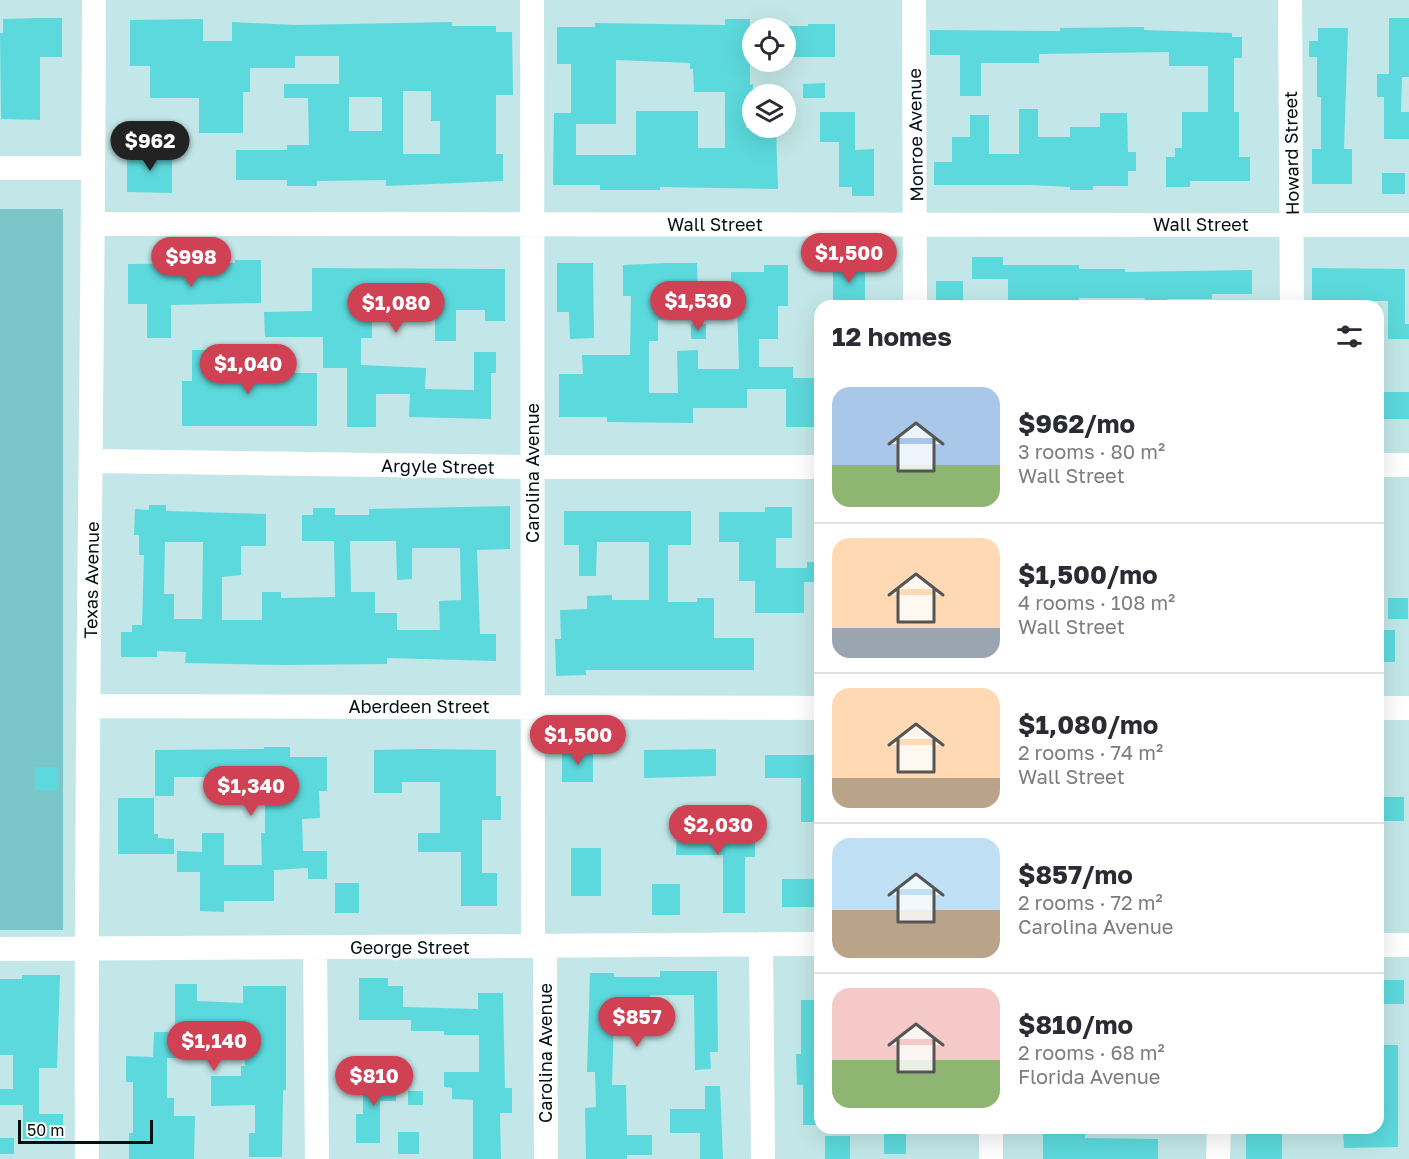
<!DOCTYPE html>
<html lang="en">
<head>
<meta charset="utf-8">
<style>
	:root { --surface:#fff; --page:#f2f2f3; --text:#2b2b33; --muted:#7c7c81; --line:#e1e1e2; --accent:#d14154 }
	body { margin:0; font-family:"Golos Text",sans-serif; background:var(--page); color:var(--text); height:100vh; display:flex; flex-direction:column; font-size:22px; white-space:nowrap }
	* { box-sizing:border-box; margin:0 }
	p { font-size:20px; color:var(--muted) }
	.icon { flex:none; width:33px; height:33px; fill:none; stroke:currentColor; stroke-width:2; stroke-linecap:round; stroke-linejoin:round }
	.map { position:relative; flex:1; overflow:hidden }
	.panel { position:absolute; left:814px; top:300px; width:570px; height:834px; display:flex; flex-direction:column; background:var(--surface); border-radius:18px; box-shadow:0 6px 24px #0002 }
	.panel>* { flex:none }
	.buttons { position:absolute; left:742px; top:18px; display:grid; gap:12px }
	.buttons a { display:grid; place-items:center; width:54px; height:54px; border-radius:50%; background:var(--surface); box-shadow:0 6px 24px #0002; font-size:30px }
	.scale { position:absolute; left:18px; bottom:15px; width:135px; box-sizing:border-box; padding-left:6px; border:3px solid #041011; border-top:0; font-size:16px; line-height:21px; white-space:nowrap; color:#041011; -webkit-text-stroke:4px #fff; paint-order:stroke }
	.price { position:absolute; translate:-50% -51px; padding:0 14px; border-radius:21px; background:var(--accent); color:#fff; font-size:20px; line-height:39px; filter:drop-shadow(0 2px 3px #0008) }
	.price::after { content:''; position:absolute; left:50%; top:36px; width:18px; height:14px; margin-left:-9px; background:inherit; clip-path:polygon(0 0,100% 0,50% 100%) }
	.price.on { background:#222; color:#fff }
	ul { padding:0; list-style:none }
	li { display:flex; align-items:center; gap:18px; height:150px; padding:0 18px }
	li+li { border-top:2px solid var(--line) }
	li span { display:grid; place-items:center; flex:none; width:168px; height:120px; border-radius:18px; color:#555 }
	li>.icon { margin-inline-start:auto }
	span .icon { width:72px; height:72px; fill:#fffc; stroke-width:1 }
	li b { font-size:26px }
	h2 { display:flex; justify-content:space-between; align-items:center; height:72px; padding:0 18px; font-size:26px }
	.map>svg:first-child { display:block }
	.green { fill:#7bc6c8 }
	.building { fill:#5cd9dc; fill-rule:evenodd }
	.lines { fill:none; stroke-linecap:round; stroke-linejoin:round }
	.minor { stroke:#fff; stroke-width:24 }
	.labels { text-anchor:middle; dominant-baseline:central; stroke-width:4.5; stroke-linejoin:round; paint-order:stroke }
	.street-label { font-size:18px; fill:#041011; stroke:#fff }
</style>
</head>
<body>
<div class="map">
<svg width="1409" height="1159" viewBox="0 0 1409 1159">
	<rect width="100%" height="100%" fill="#c3e7e8"/>
	<path class="green" d="M0 209H63V930H0Z"/>
	<path class="building" d="M38 18H62V57H40V120L1 119 0 33H3V19Z
		M1389 18H1409V77H1402L1401 112H1409V139H1384V97H1377V74H1389Z
		M203 19V41H232V22L295 25 452 22V26H496V32H512L513 95H496V154H503V181L386 186V180L317 181V186H287V180H236V150H287V145H309L308 98H284V84H339V56H295V68H250V92H243V133H199V98H150V66H130V20ZM403 91H431V121H440V154H403ZM349 97H382V131H349Z
		M725 19H750V85L753 84V100H746V128H776L778 189 660 187V190H600V185H553L554 113H571V64H557V27H595V23L725 25ZM616 60 690 63V69H693L694 92H725V148H698V111H636V155H576V124H616Z
		M808 24H835V57H786V26H808Z
		M1144 27V30L1232 33V37H1242V58H1234V112H1239V157H1250V181H1190V187H1166V157H1175V148H1182V112H1208V66H1169V52L1039 54V63H981V96H960V55H930V30L1060 31V28Z
		M1318 28H1348L1344 149H1352V184H1312V149H1321V97H1317V57H1309V41H1318Z
		M825 83V98H803V84Z
		M1019 109H1038V137H1070V127H1100V113H1127L1128 152H1136V171H1128V186H1093V190H1070V187L1031 185H934V162H952V137H970V115H989V154H1019Z
		M820 112H855V150L874 149V196H852V187H839V142H820Z
		M127 151H172V193L127 192Z
		M1382 173H1405V194H1382Z
		M972 257H1003V265H1079V269H1125V272L1252 270V294H1212V299H1167V305H1145V298H1079V303L1008 302V279H972Z
		M235 260H261V303L171 305V338H147V304H128V264L235 263Z
		M557 263H593L594 338 570 339 569 312H557Z
		M667 263H697L699 319 658 320V341H649V393H678L677 351 698 350V369H739L737 303H731V272H764V265H788V306H778V339H759V367H793V378H816V427H786V389H747V408H693V423L607 422V417H559V374H583L582 355H630L631 296H623V265Z
		M833 266H865V302H833Z
		M312 268 505 269V321H485V310H456V341H435V300L372 298V338H361V365L426 368 425 389 474 390V352H496V373H491V419L409 417 410 394H376V427H347V368H323V337H265L264 312 312 311Z
		M1312 268 1405 269V324H1409V339H1388V301H1312Z
		M936 281H963V306H936Z
		M691 324H706V339H691Z
		M192 350H224V380H254V352H277V373H317V426H182V381H192Z
		M1383 392H1409V419H1383Z
		M149 505H166V511L266 514V546H241V575L222 577V620H262V592H281V598L335 597 334 541H302V515H313V508H335V515H369V509L510 506V549L477 550 480 634H496V661L387 658V664L285 665 185 663 186 652 157 651V657H121V632H132V625H142L144 555H139V535H134L135 509 149 510ZM350 541H396L397 580 412 579V548H460L461 600 439 601 440 630H397V613H375V592H351ZM165 542H203L202 619H174V594H164Z
		M765 507H792V538H776V568H807V562H820V582H804V613H755V581H739V542H719V512H765Z
		M564 511H691V545H668V602H697V598H714V638H754V670H586V675L556 676 555 639H561L560 610 587 609V596L612 595V600H649V542H597L596 576H579V545H564Z
		M1388 598H1408V619H1388Z
		M1378 630H1395V662H1378Z
		M264 747H290V757H327V791H319L320 818 302 819 303 851H327V879H308V868L274 870V901H224V912L200 911V872H177V851L202 852V833H224V865H262L261 833H265V802H221V777H174V796H155V750L264 749Z
		M424 749 496 750V796H501V820H482V873H497V906H461V852H418V833H440V782H402V793H374V750Z
		M716 749V776L644 778V750Z
		M562 750H593V782H562Z
		M765 755H820V822H801V778H765Z
		M35 767H58V790H35Z
		M1384 797H1404V821H1384Z
		M118 798H154V834H158V838L174 839V854H118Z
		M677 807H696V835L755 836V857H745V913H723V855H676Z
		M571 848H601V896H571Z
		M782 879H820V907H782Z
		M335 883H359V913H335Z
		M652 884H680V915H652Z
		M660 971H717L718 1052H710L711 1069 695 1070 694 995H650V1018H614L612 1085H626L627 1135H652V1155H627V1159H586L585 1108 596 1107 595 1072H587L590 973H614V977H660Z
		M22 975H60L57 1068H39V1114H63V1139H23V1105H0V1089H13V1055H0V979H22Z
		M359 978H388V986H403V1007L478 1009V993H503L505 1088H512V1113H500L501 1159H473V1100L452 1099V1088L444 1087V1072H479V1035H444V1031H411V1020H359Z
		M1378 980H1404V1004H1378Z
		M175 984H197V1001L243 1003V986H286V1090H283L282 1157H249V1133H255V1105L211 1106V1076H241V1066H245V1039L195 1037 194 1058H167V1098H174V1116H195L194 1159H129V1133H133V1082H126V1056L153 1057 154 1032H175Z
		M801 1000H820V1125H803V1085H797L796 1054H801Z
		M1378 1045H1398V1147L1344 1148 1343 1128H1378Z
		M374 1074H396V1101H380V1143H356V1114H363V1084H374Z
		M705 1086H720L723 1159H700V1133H670V1109H705Z
		M408 1091H423V1105H408Z
		M884 1128H906V1154H884Z
		M1246 1128H1282V1159H1246Z
		M398 1132H419V1154H398Z
		M1043 1132H1085V1138L1158 1139V1159H1043Z
		M825 1136H850V1159H825Z
		M0 1138H14V1154H0Z"/>
	<g class="lines">
		<path class="minor" d="M532 0 533 946
			M914 0 915 306
			M1290 0 1292 306
			M0 168H93
			M93 224 1409 225
			M92 461 532 467H820
			M1378 465H1409
			M89 706 820 708
			M1378 708H1409
			M761 944 763 1159
			M1378 945H1409
			M545 946 546 1159
			M315 947 317 1159
			M0 949 820 944
			M991 1128V1159
			M87 1159C85 773 93 386 94 0
			M1218 1159 1219 1128"/>
	</g>
	<g class="labels">
		<g class="street-label">
			<text transform="translate(915 135) rotate(-91)">Monroe Avenue</text>
			<text transform="translate(1291 153) rotate(-91)">Howard Street</text>
			<text x="715" y="224">Wall Street</text>
			<text x="1201" y="224">Wall Street</text>
			<text transform="translate(438 466) rotate(1)">Argyle Street</text>
			<text transform="translate(532 473) rotate(-90)">Carolina Avenue</text>
			<text transform="translate(91 580) rotate(-89)">Texas Avenue</text>
			<text x="419" y="706">Aberdeen Street</text>
			<text x="410" y="947">George Street</text>
			<text transform="translate(545 1053) rotate(-90)">Carolina Avenue</text>
		</g>
	</g>
</svg>
<div class="buttons">
<a><svg class="icon" aria-label="locate" viewBox="0 0 24 24"><circle cx="12" cy="12" r="6"/><path d="M12 2v4M12 18v4M2 12h4M18 12h4"/></svg></a>
<a><svg class="icon" aria-label="layers" viewBox="0 0 24 24"><path d="M12 4l9 5-9 5-9-5zM3 14l9 5 9-5"/></svg></a>
</div>
<div class="scale">50 m</div>
<b class="price on" style="left:150px;top:172px">$962</b>
<b class="price" style="left:849px;top:284px">$1,500</b>
<b class="price" style="left:191px;top:288px">$998</b>
<b class="price" style="left:698px;top:332px">$1,530</b>
<b class="price" style="left:396px;top:334px">$1,080</b>
<b class="price" style="left:248px;top:395px">$1,040</b>
<b class="price" style="left:578px;top:766px">$1,500</b>
<b class="price" style="left:251px;top:817px">$1,340</b>
<b class="price" style="left:718px;top:856px">$2,030</b>
<b class="price" style="left:637px;top:1048px">$857</b>
<b class="price" style="left:214px;top:1072px">$1,140</b>
<b class="price" style="left:374px;top:1107px">$810</b>
<section class="panel">
<h2>12 homes<svg class="icon" aria-label="filters" viewBox="0 0 24 24"><path d="M4 7h16M4 17h16"/><circle cx="9" cy="7" r="2"/><circle cx="15" cy="17" r="2"/></svg></h2>
<ul>
<li><span style="background:linear-gradient(#a9c7e8 65%,#8fb573 0)"><svg class="icon" aria-label="home" viewBox="0 0 24 24"><path d="M3 11l9-7 9 7M6 9v11h12V9"/></svg></span><div><b>$962/mo</b><p>3 rooms · 80 m²</p><p>Wall Street</p></div></li>
<li><span style="background:linear-gradient(#ffd9b3 75%,#9aa5b1 0)"><svg class="icon" aria-label="home" viewBox="0 0 24 24"><path d="M3 11l9-7 9 7M6 9v11h12V9"/></svg></span><div><b>$1,500/mo</b><p>4 rooms · 108 m²</p><p>Wall Street</p></div></li>
<li><span style="background:linear-gradient(#ffd9b3 75%,#b9a48a 0)"><svg class="icon" aria-label="home" viewBox="0 0 24 24"><path d="M3 11l9-7 9 7M6 9v11h12V9"/></svg></span><div><b>$1,080/mo</b><p>2 rooms · 74 m²</p><p>Wall Street</p></div></li>
<li><span style="background:linear-gradient(#bfe0f5 60%,#b9a48a 0)"><svg class="icon" aria-label="home" viewBox="0 0 24 24"><path d="M3 11l9-7 9 7M6 9v11h12V9"/></svg></span><div><b>$857/mo</b><p>2 rooms · 72 m²</p><p>Carolina Avenue</p></div></li>
<li><span style="background:linear-gradient(#f6c9c9 60%,#8fb573 0)"><svg class="icon" aria-label="home" viewBox="0 0 24 24"><path d="M3 11l9-7 9 7M6 9v11h12V9"/></svg></span><div><b>$810/mo</b><p>2 rooms · 68 m²</p><p>Florida Avenue</p></div></li>
</ul>
</section>
</div>
</body>
</html>
